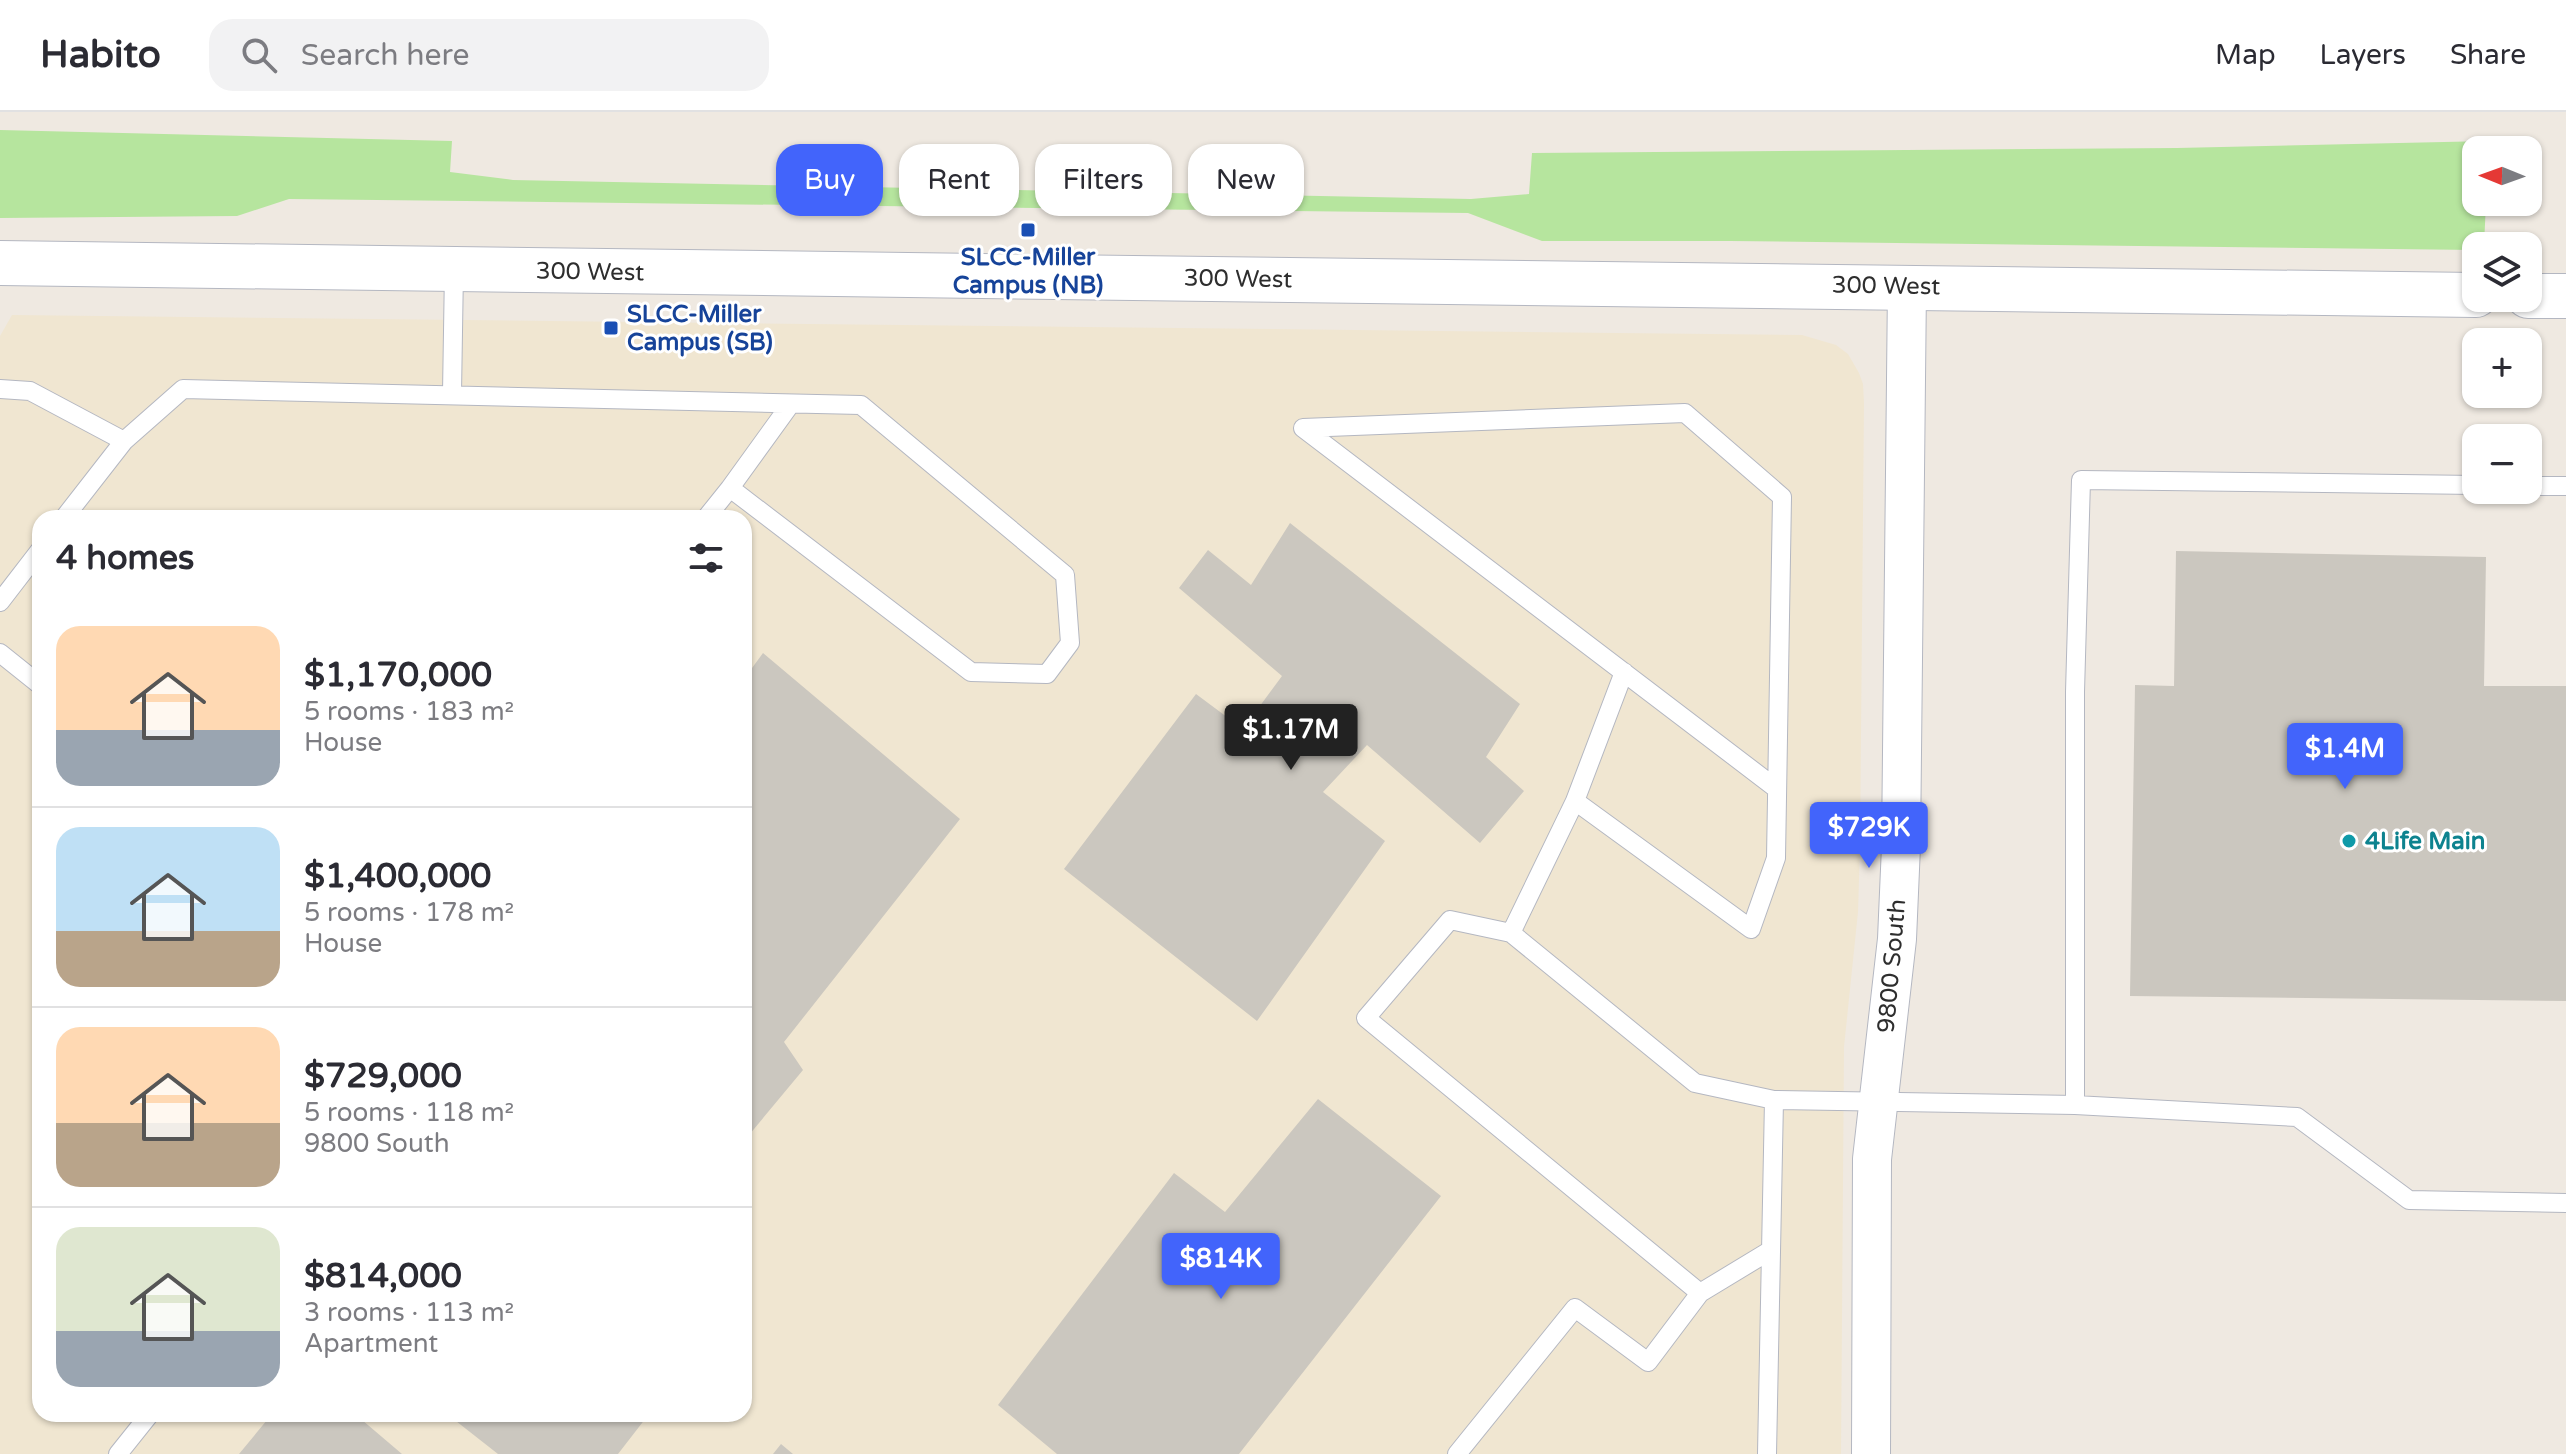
<!DOCTYPE html>
<html lang="en">
<head>
<meta charset="utf-8">
<style>
	:root { --surface:#fff; --page:#f2f2f3; --text:#2b2b33; --muted:#7c7c81; --line:#e1e1e2; --accent:#4264fb }
	body { margin:0; font-family:"Varela Round",sans-serif; background:var(--page); color:var(--text); height:100vh; display:flex; flex-direction:column; font-size:30px; white-space:nowrap }
	* { box-sizing:border-box; margin:0 }
	p { font-size:26px; color:var(--muted) }
	.icon { flex:none; width:44px; height:44px; fill:none; stroke:currentColor; stroke-width:2; stroke-linecap:round; stroke-linejoin:round }
	.map { position:relative; flex:1; overflow:hidden }
	.side { position:absolute; left:32px; top:398px; width:720px; height:912px; display:flex; flex-direction:column; background:var(--surface); border-radius:24px; box-shadow:0 2px 6px #0004 }
	.side>* { flex:none }
	.hud { position:absolute; left:776px; top:32px; width:760px; height:72px; display:flex; gap:16px }
	.needle { width:52px; rotate:271deg }
	.buttons { position:absolute; left:2462px; top:24px; display:grid; gap:16px }
	.buttons a { display:grid; place-items:center; width:80px; height:80px; border-radius:16px; background:var(--surface); box-shadow:0 2px 6px #0004; font-size:40px }
	.price { position:absolute; translate:-50% -68px; padding:0 18px; border-radius:8px; background:var(--accent); color:#fff; font-size:26px; line-height:52px; filter:drop-shadow(0 2px 4px #0008) }
	.price::after { content:''; position:absolute; left:50%; top:48px; width:24px; height:18px; margin-left:-12px; background:inherit; clip-path:polygon(0 0,100% 0,50% 100%) }
	.price.on { background:#222; color:#fff }
	ul { padding:0; list-style:none }
	li { display:flex; align-items:center; gap:24px; height:200px; padding:0 24px }
	li+li { border-top:2px solid var(--line) }
	li span { display:grid; place-items:center; flex:none; width:224px; height:160px; border-radius:24px; color:#555 }
	li>.icon { margin-inline-start:auto }
	span .icon { width:96px; height:96px; fill:#fffc; stroke-width:1 }
	li b { font-size:34px }
	h2 { display:flex; justify-content:space-between; align-items:center; height:96px; padding:0 24px; font-size:34px }
	.chip { padding:0 28px; border-radius:24px; background:var(--surface); box-shadow:0 2px 6px #0004; font-size:28px; line-height:72px }
	.chip.on { background:var(--accent); color:#fff }
	header { display:flex; align-items:center; gap:48px; box-sizing:border-box; height:112px; padding:0 40px; background:var(--surface); border-bottom:2px solid var(--line) }
	header strong { font-size:38px }
	nav { display:flex; gap:44px; margin-inline-start:auto; font-size:28px }
	.search { width:560px; height:72px; background:var(--page); display:flex; align-items:center; gap:20px; box-sizing:border-box; padding:0 28px; border-radius:24px; color:var(--muted); font-size:30px }
	.map>svg:first-child { display:block }
	.education { fill:#f0e6d1; fill-rule:evenodd }
	.green { fill:#b6e59e }
	.building { fill:#cbc7bf }
	.lines { fill:none; stroke-linecap:round; stroke-linejoin:round }
	.lane-casing { stroke:#b4b7c1; stroke-width:20 }
	.street-casing { stroke:#b4b7c1; stroke-width:40 }
	.secondary-casing { stroke:#b4b7c1; stroke-width:46 }
	.lane { stroke:#fff; stroke-width:18 }
	.street { stroke:#fff; stroke-width:38 }
	.secondary { stroke:#fff; stroke-width:44 }
	.transit-dot { fill:#1a4fb4; stroke:#fff; stroke-width:3 }
	.culture-dot { fill:#0f9aa8; stroke:#fff; stroke-width:3 }
	.labels { text-anchor:middle; dominant-baseline:central; stroke-width:6; stroke-linejoin:round; paint-order:stroke }
	.transit-label { font-size:24px; font-weight:bold; fill:#164399; stroke:#fff }
	.street-label { font-size:24px; fill:#2e2e2e; stroke:#fff }
	.culture-label { font-size:24px; font-weight:bold; fill:#0d838f; stroke:#fff; text-anchor:start }
</style>
</head>
<body>
<header>
<strong>Habito</strong>
<div class="search"><svg class="icon" aria-label="search" viewBox="0 0 24 24"><circle cx="10" cy="10" r="6"/><path d="M15 15l6 6"/></svg>Search here</div>
<nav><a>Map</a><a>Layers</a><a>Share</a></nav>
</header>
<div class="map">
<svg width="2566" height="1342" viewBox="0 0 2566 1342">
	<rect width="100%" height="100%" fill="#efe9e1"/>
	<path class="education" d="M12 203 1802 223 1836 233 1848 242 1859 261 1863 272 1864 291 1860 735 1858 800 1844 935 1841 1342H0V224ZM40 406H744V1302H40Z"/>
	<path class="green" d="M0 18 452 29 450 60 513 68 1471 87 1529 82 1532 41 2177 36 2489 29V38H2476V90H2486L2484 134H2476V138L1730 129H1542L1468 101 289 87 237 104 0 106Z"/>
	<path class="building" d="M1290 411 1520 592 1486 645 1524 679 1480 731 1367 633 1323 680 1385 729 1257 909 1064 757 1196 582 1243 617 1282 564 1179 476 1208 438 1251 473Z
		M2176 439 2486 445 2484 574H2566V889L2130 884 2135 573 2174 574Z
		M763 541 960 707 784 930 803 958 744 1029V567Z
		M1318 987 1441 1084 1239 1342H1057L998 1293 1174 1061 1225 1100Z
		M272 1302H355L402 1342H239Z
		M447 1302H649L618 1342H498Z
		M781 1332 793 1342H773Z"/>
	<g class="lines">
		<g class="lane-casing">
			<path id="lane" d="M0 277 30 279 124 329
				M452 281 454 158
				M2528 374H2566
				M64 406 124 329 183 277 861 293 1065 463 1070 531 1047 562 971 560 730 376 790 293
				M706 406 730 376
				M0 490 40 438
				M0 541 40 573
				M1575 689 1624 560
				M1774 988 1695 971 1511 821 1575 689 1751 817 1776 746 1782 385 1685 301 1303 316 1777 677
				M2075 993V580L2081 368 2476 373
				M1700 1181 1771 1138
				M118 1342 150 1302
				M1457 1342 1575 1196 1648 1250 1700 1181 1366 906 1450 808 1511 821
				M1767 1342 1774 988 2075 993 2297 1005 2409 1088 2566 1091"/>
		</g>
		<g class="street-casing">
			<path id="street" d="M1871 1342 1872 1047 1897 827 1901 734 1907 174"/>
		</g>
		<g class="secondary-casing">
			<path id="secondary" d="M0 151C825 165 1651 170 2476 183
				M2528 184H2566"/>
		</g>
		<use href="#lane" class="lane"/>
		<use href="#street" class="street"/>
		<use href="#secondary" class="secondary"/>
	</g>
	<g class="transit-dot">
		<rect x="1020" y="110" width="16" height="16" rx="4"/>
		<rect x="603" y="208" width="16" height="16" rx="4"/>
	</g>
	<circle class="culture-dot" cx="2349" cy="729" r="8"/>
	<g class="labels">
		<g class="transit-label">
			<text x="1028" y="145">SLCC-Miller<tspan x="1028" dy="28">Campus (NB)</tspan></text>
			<text x="627" y="202" text-anchor="start">SLCC-Miller<tspan x="627" dy="28">Campus (SB)</tspan></text>
		</g>
		<g class="street-label">
			<text transform="translate(590 160) rotate(1)">300 West</text>
			<text transform="translate(1238 167) rotate(1)">300 West</text>
			<text transform="translate(1886 174) rotate(1)">300 West</text>
			<text transform="translate(1892 854) rotate(-85)">9800 South</text>
		</g>
		<g class="culture-label">
			<text x="2365" y="729">4Life Main</text>
		</g>
	</g>
</svg>
<div class="buttons">
<a><svg class="needle" viewBox="-14 -14 28 28"><path d="M0-13l5 13h-10z" fill="#e53935"/><path d="M0 13l5-13h-10z" fill="#7c7c81"/></svg></a>
<a><svg class="icon" aria-label="layers" viewBox="0 0 24 24"><path d="M12 4l9 5-9 5-9-5zM3 14l9 5 9-5"/></svg></a>
<a>+</a>
<a>−</a>
</div>
<b class="price on" style="left:1291px;top:660px">$1.17M</b>
<b class="price" style="left:2345px;top:679px">$1.4M</b>
<b class="price" style="left:1869px;top:758px">$729K</b>
<b class="price" style="left:1221px;top:1189px">$814K</b>
<div class="hud">
<a class="chip on">Buy</a>
<a class="chip">Rent</a>
<a class="chip">Filters</a>
<a class="chip">New</a>
</div>
<section class="side">
<h2>4 homes<svg class="icon" aria-label="filters" viewBox="0 0 24 24"><path d="M4 7h16M4 17h16"/><circle cx="9" cy="7" r="2"/><circle cx="15" cy="17" r="2"/></svg></h2>
<ul>
<li><span style="background:linear-gradient(#ffd9b3 65%,#9aa5b1 0)"><svg class="icon" aria-label="home" viewBox="0 0 24 24"><path d="M3 11l9-7 9 7M6 9v11h12V9"/></svg></span><div><b>$1,170,000</b><p>5 rooms · 183 m²</p><p>House</p></div></li>
<li><span style="background:linear-gradient(#bfe0f5 65%,#b9a48a 0)"><svg class="icon" aria-label="home" viewBox="0 0 24 24"><path d="M3 11l9-7 9 7M6 9v11h12V9"/></svg></span><div><b>$1,400,000</b><p>5 rooms · 178 m²</p><p>House</p></div></li>
<li><span style="background:linear-gradient(#ffd9b3 60%,#b9a48a 0)"><svg class="icon" aria-label="home" viewBox="0 0 24 24"><path d="M3 11l9-7 9 7M6 9v11h12V9"/></svg></span><div><b>$729,000</b><p>5 rooms · 118 m²</p><p>9800 South</p></div></li>
<li><span style="background:linear-gradient(#dfe7d0 65%,#9aa5b1 0)"><svg class="icon" aria-label="home" viewBox="0 0 24 24"><path d="M3 11l9-7 9 7M6 9v11h12V9"/></svg></span><div><b>$814,000</b><p>3 rooms · 113 m²</p><p>Apartment</p></div></li>
</ul>
</section>
</div>
</body>
</html>
